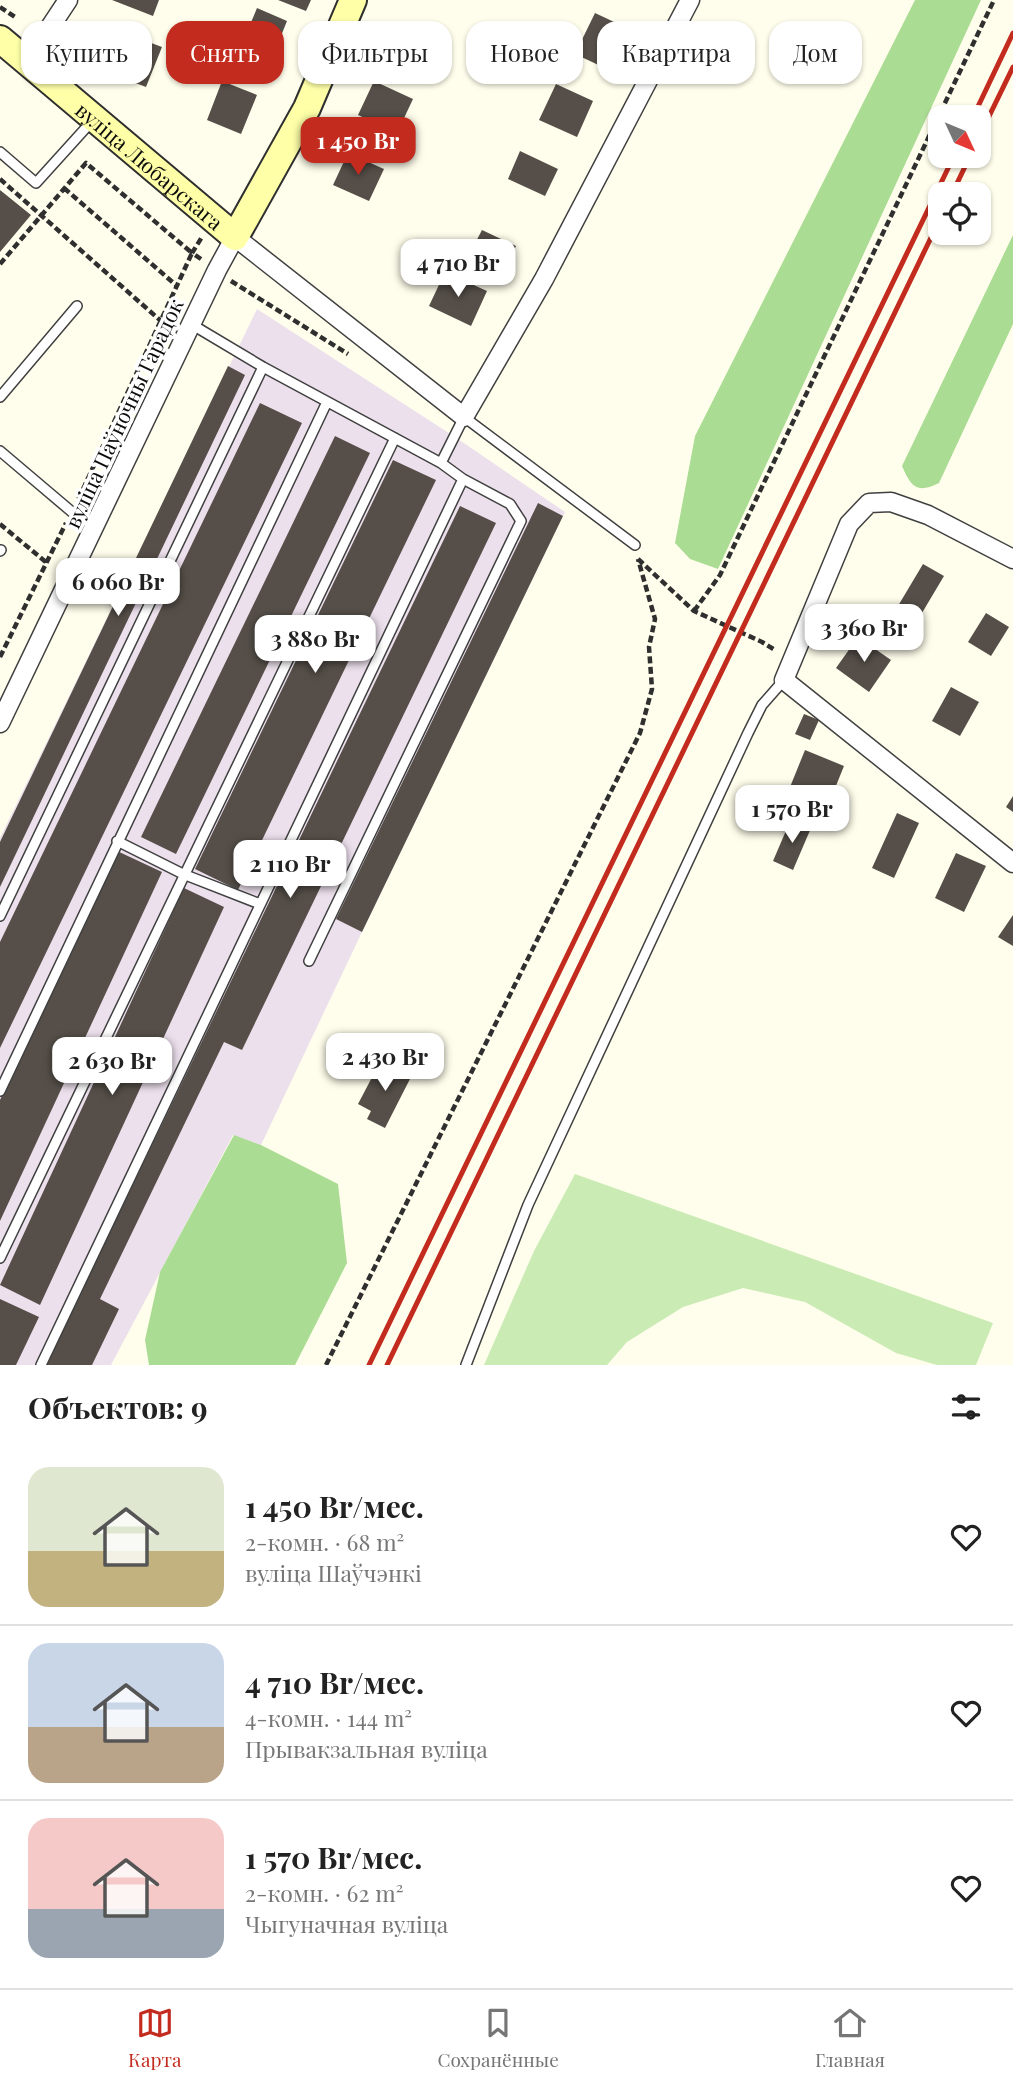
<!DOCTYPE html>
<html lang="ru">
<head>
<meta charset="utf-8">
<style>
	:root { --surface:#fff; --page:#f6f6f6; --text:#222; --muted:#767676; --line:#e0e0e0; --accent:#c32b1f }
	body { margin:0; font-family:"Playfair Display",serif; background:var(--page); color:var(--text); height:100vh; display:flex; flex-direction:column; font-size:26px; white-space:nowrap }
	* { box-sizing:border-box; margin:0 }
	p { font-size:23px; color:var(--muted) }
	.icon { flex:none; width:38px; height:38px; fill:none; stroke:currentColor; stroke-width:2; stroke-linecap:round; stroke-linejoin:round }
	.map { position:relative; height:1365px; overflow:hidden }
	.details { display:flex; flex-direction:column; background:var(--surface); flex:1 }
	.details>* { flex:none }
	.hud { position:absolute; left:21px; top:21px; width:971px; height:63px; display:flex; gap:14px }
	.needle { width:46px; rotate:134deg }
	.fabs { position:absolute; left:928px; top:105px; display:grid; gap:14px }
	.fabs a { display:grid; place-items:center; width:63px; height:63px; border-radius:14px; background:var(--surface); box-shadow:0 2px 5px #0004; font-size:35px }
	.price { position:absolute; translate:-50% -60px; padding:0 16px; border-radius:14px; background:#fff; color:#222; font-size:23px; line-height:46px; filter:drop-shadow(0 2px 4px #0008) }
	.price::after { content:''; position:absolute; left:50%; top:42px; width:21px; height:16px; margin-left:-10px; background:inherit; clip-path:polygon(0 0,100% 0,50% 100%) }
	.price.selected { background:var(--accent); color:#fff }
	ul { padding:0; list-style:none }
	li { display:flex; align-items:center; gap:21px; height:175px; padding:0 28px }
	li+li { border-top:2px solid var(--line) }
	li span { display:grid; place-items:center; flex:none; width:196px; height:140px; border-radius:21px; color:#555 }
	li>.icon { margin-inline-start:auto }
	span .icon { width:84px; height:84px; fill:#fffc; stroke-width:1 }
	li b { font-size:30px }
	h2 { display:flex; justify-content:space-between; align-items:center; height:84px; padding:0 28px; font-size:30px }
	.pill { padding:0 24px; border-radius:21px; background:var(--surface); box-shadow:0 2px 5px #0004; font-size:24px; line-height:63px }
	.pill.selected { background:var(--accent); color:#fff }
	.tab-bar { display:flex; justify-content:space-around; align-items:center; height:98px; border-top:2px solid var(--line); background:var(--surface); font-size:19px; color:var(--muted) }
	.tab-bar a { display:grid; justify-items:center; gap:4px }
	.tab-bar .selected { color:var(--accent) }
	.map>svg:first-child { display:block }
	.industrial { fill:#ece0ec }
	.green { fill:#caebb4 }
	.forest { fill:#abdc93 }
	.building { fill:#564f49 }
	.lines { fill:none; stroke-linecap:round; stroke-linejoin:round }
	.lane-casing { stroke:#404040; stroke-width:12 }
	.street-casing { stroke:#404040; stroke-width:21 }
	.secondary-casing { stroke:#2f2f2f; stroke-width:30 }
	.path { stroke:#2f2f2f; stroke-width:4.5; stroke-dasharray:7 3.5; stroke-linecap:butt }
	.lane { stroke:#fff; stroke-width:9 }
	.street { stroke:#fff; stroke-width:18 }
	.secondary { stroke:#feffa7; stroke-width:26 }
	.rail { stroke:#c32b1f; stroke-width:5 }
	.labels { text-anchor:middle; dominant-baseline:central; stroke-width:7; stroke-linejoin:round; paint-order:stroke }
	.street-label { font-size:21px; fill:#0d0d0d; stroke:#fff }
</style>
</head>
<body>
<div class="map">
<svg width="1013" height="1365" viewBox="0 0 1013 1365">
	<rect width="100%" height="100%" fill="#fffeec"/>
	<path class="industrial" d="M257 309 455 437 565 512 362 932 261 1145 233 1135 111 1365H0V838Z"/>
	<path class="green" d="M575 1174 993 1323 976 1365H937L896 1353 805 1302 743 1288 683 1307 627 1342 607 1365H484L534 1251Z"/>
	<path class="forest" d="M915 0H981L718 569 690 559 675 543 695 436Z
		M1013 235V324L939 483C917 494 911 487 902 466Z
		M234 1135 261 1145 338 1184 347 1263 295 1365H149L145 1340 160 1272Z"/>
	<path class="building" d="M112 0H159L153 16Z
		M278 0H311L306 11Z
		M257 8 287 21 270 63 239 51Z
		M595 13 627 28 607 69 575 54Z
		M405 28 441 45 428 74 392 57Z
		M127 34 162 47 146 87 112 74Z
		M222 81 257 95 241 134 207 120Z
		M374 81 413 99 397 133 358 115Z
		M556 84 593 101 577 137 539 120Z
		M520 151 558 169 545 196 508 179Z
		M348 153 384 169 369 201 333 185Z
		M0 190 31 215 0 252Z
		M482 230 516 246 504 271 469 255Z
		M445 272 487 291 471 326 429 306Z
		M228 366 245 375 0 887V842Z
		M260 403 302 423 0 1048V942Z
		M335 436 370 453 176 854 141 837Z
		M393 460 436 480 238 890 195 869Z
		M538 503 563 516 362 932 336 919Z
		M460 506 496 523 242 1050 224 1042 100 1299 119 1309 92 1365H46Z
		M923 564 944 576 916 623 895 611Z
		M986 613 1009 627 991 656 968 642Z
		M858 637 891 660 869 692 836 668Z
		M951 687 979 702 960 736 932 721Z
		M804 714 819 720 810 740 795 734Z
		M805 750 844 766 827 808 788 792Z
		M757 791 782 803 772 823 747 811Z
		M1013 796V812L1006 807Z
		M897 813 919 823 894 878 872 868Z
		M791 819 811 828 793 870 773 861Z
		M115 850 162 872 0 1221V1100Z
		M956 853 986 866 964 912 935 898Z
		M184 888 224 907 40 1305 0 1285Z
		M1013 915V946L998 937Z
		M379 1064 391 1070 395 1064 413 1073 385 1128 367 1119 371 1111 358 1104Z
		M0 1299 39 1317 16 1365H0Z"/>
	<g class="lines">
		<g class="lane-casing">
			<path id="lane" d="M0 152 36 183 93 120
				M191 324 263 367 441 463 464 417 635 545
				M0 397 77 306
				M0 451 72 512 94 526
				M0 551 1 550
				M117 841 183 874 260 904
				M0 916 263 367
				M309 961 521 521 510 504 463 479 441 463
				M0 1091 327 402
				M0 1258 395 438
				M41 1365 463 479
				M466 1365 528 1205 748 733 762 705 784 680"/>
		</g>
		<g class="street-casing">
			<path id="street" d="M27 62 68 0
				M1013 559 928 515 891 502 869 503 849 524 784 680 1013 863
				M0 723 217 270 235 237 464 417 544 279 690 0"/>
		</g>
		<g class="secondary-casing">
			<g id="secondary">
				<path id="s1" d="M0 39 235 237 307 108 353 0"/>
			</g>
		</g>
		<path class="path" d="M0 7 15 17
			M57 51 71 64
			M0 179 161 321
			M64 188 177 286
			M201 259 192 253 202 237
			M0 264 86 163 192 253 78 500
			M231 281 348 354
			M0 524 47 563
			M638 559 694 611 762 642 775 650
			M694 611 720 575 994 0
			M0 657 66 523
			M326 1365 640 733 652 689 649 647 655 619 638 559"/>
		<use href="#lane" class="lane"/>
		<use href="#street" class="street"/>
		<use href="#secondary" class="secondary"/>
		<path class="rail" d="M973 117 1013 33
			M978 139 1013 67
			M952 194 970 156
			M369 1365 954 156
			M387 1365 940 219"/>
	</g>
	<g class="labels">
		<g class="street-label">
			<text stroke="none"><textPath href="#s1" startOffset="196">вуліца Любарскага</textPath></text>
			<text transform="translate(123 413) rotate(-65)">вуліца Паўночны Гарадок</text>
		</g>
	</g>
</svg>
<div class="fabs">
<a><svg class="needle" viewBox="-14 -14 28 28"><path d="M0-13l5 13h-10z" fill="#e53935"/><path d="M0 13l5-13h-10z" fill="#767676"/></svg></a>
<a><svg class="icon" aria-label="locate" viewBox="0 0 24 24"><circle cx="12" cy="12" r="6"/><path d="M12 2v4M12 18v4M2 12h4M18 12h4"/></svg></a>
</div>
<b class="price selected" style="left:358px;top:177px">1 450 Br</b>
<b class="price" style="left:458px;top:299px">4 710 Br</b>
<b class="price" style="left:118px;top:618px">6 060 Br</b>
<b class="price" style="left:864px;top:664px">3 360 Br</b>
<b class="price" style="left:315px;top:675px">3 880 Br</b>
<b class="price" style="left:792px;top:845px">1 570 Br</b>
<b class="price" style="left:290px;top:900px">2 110 Br</b>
<b class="price" style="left:385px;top:1093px">2 430 Br</b>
<b class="price" style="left:112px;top:1097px">2 630 Br</b>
<div class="hud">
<a class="pill">Купить</a>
<a class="pill selected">Снять</a>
<a class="pill">Фильтры</a>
<a class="pill">Новое</a>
<a class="pill">Квартира</a>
<a class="pill">Дом</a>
</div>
</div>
<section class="details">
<h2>Объектов: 9<svg class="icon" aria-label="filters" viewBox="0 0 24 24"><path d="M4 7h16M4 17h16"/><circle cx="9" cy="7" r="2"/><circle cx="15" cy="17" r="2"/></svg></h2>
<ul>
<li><span style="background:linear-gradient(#dfe7d0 60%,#c2b280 0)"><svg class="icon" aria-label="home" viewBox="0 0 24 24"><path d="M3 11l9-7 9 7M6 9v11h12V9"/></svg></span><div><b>1 450 Br/мес.</b><p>2-комн. · 68 m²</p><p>вуліца Шаўчэнкі</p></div><svg class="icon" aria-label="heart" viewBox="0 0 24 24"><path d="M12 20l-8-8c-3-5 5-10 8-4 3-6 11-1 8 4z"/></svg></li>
<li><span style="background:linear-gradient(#c9d6e8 60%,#b9a48a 0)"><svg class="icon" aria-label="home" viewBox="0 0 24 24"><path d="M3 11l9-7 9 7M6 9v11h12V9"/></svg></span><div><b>4 710 Br/мес.</b><p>4-комн. · 144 m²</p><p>Прывакзальная вуліца</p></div><svg class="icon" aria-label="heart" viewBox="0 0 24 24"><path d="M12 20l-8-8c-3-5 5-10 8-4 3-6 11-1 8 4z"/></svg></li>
<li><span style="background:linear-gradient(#f6c9c9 65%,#9aa5b1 0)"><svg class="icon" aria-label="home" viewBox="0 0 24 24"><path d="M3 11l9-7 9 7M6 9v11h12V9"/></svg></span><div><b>1 570 Br/мес.</b><p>2-комн. · 62 m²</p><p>Чыгуначная вуліца</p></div><svg class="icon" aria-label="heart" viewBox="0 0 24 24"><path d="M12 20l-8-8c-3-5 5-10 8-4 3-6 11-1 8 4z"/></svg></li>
</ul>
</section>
<nav class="tab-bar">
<a class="selected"><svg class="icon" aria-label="map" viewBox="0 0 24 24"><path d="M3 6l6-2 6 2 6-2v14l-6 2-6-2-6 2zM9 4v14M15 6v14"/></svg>Карта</a>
<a><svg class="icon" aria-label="saved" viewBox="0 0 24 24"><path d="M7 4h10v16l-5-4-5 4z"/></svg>Сохранённые</a>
<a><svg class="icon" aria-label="home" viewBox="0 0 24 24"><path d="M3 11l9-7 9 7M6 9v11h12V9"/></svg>Главная</a>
</nav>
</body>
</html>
